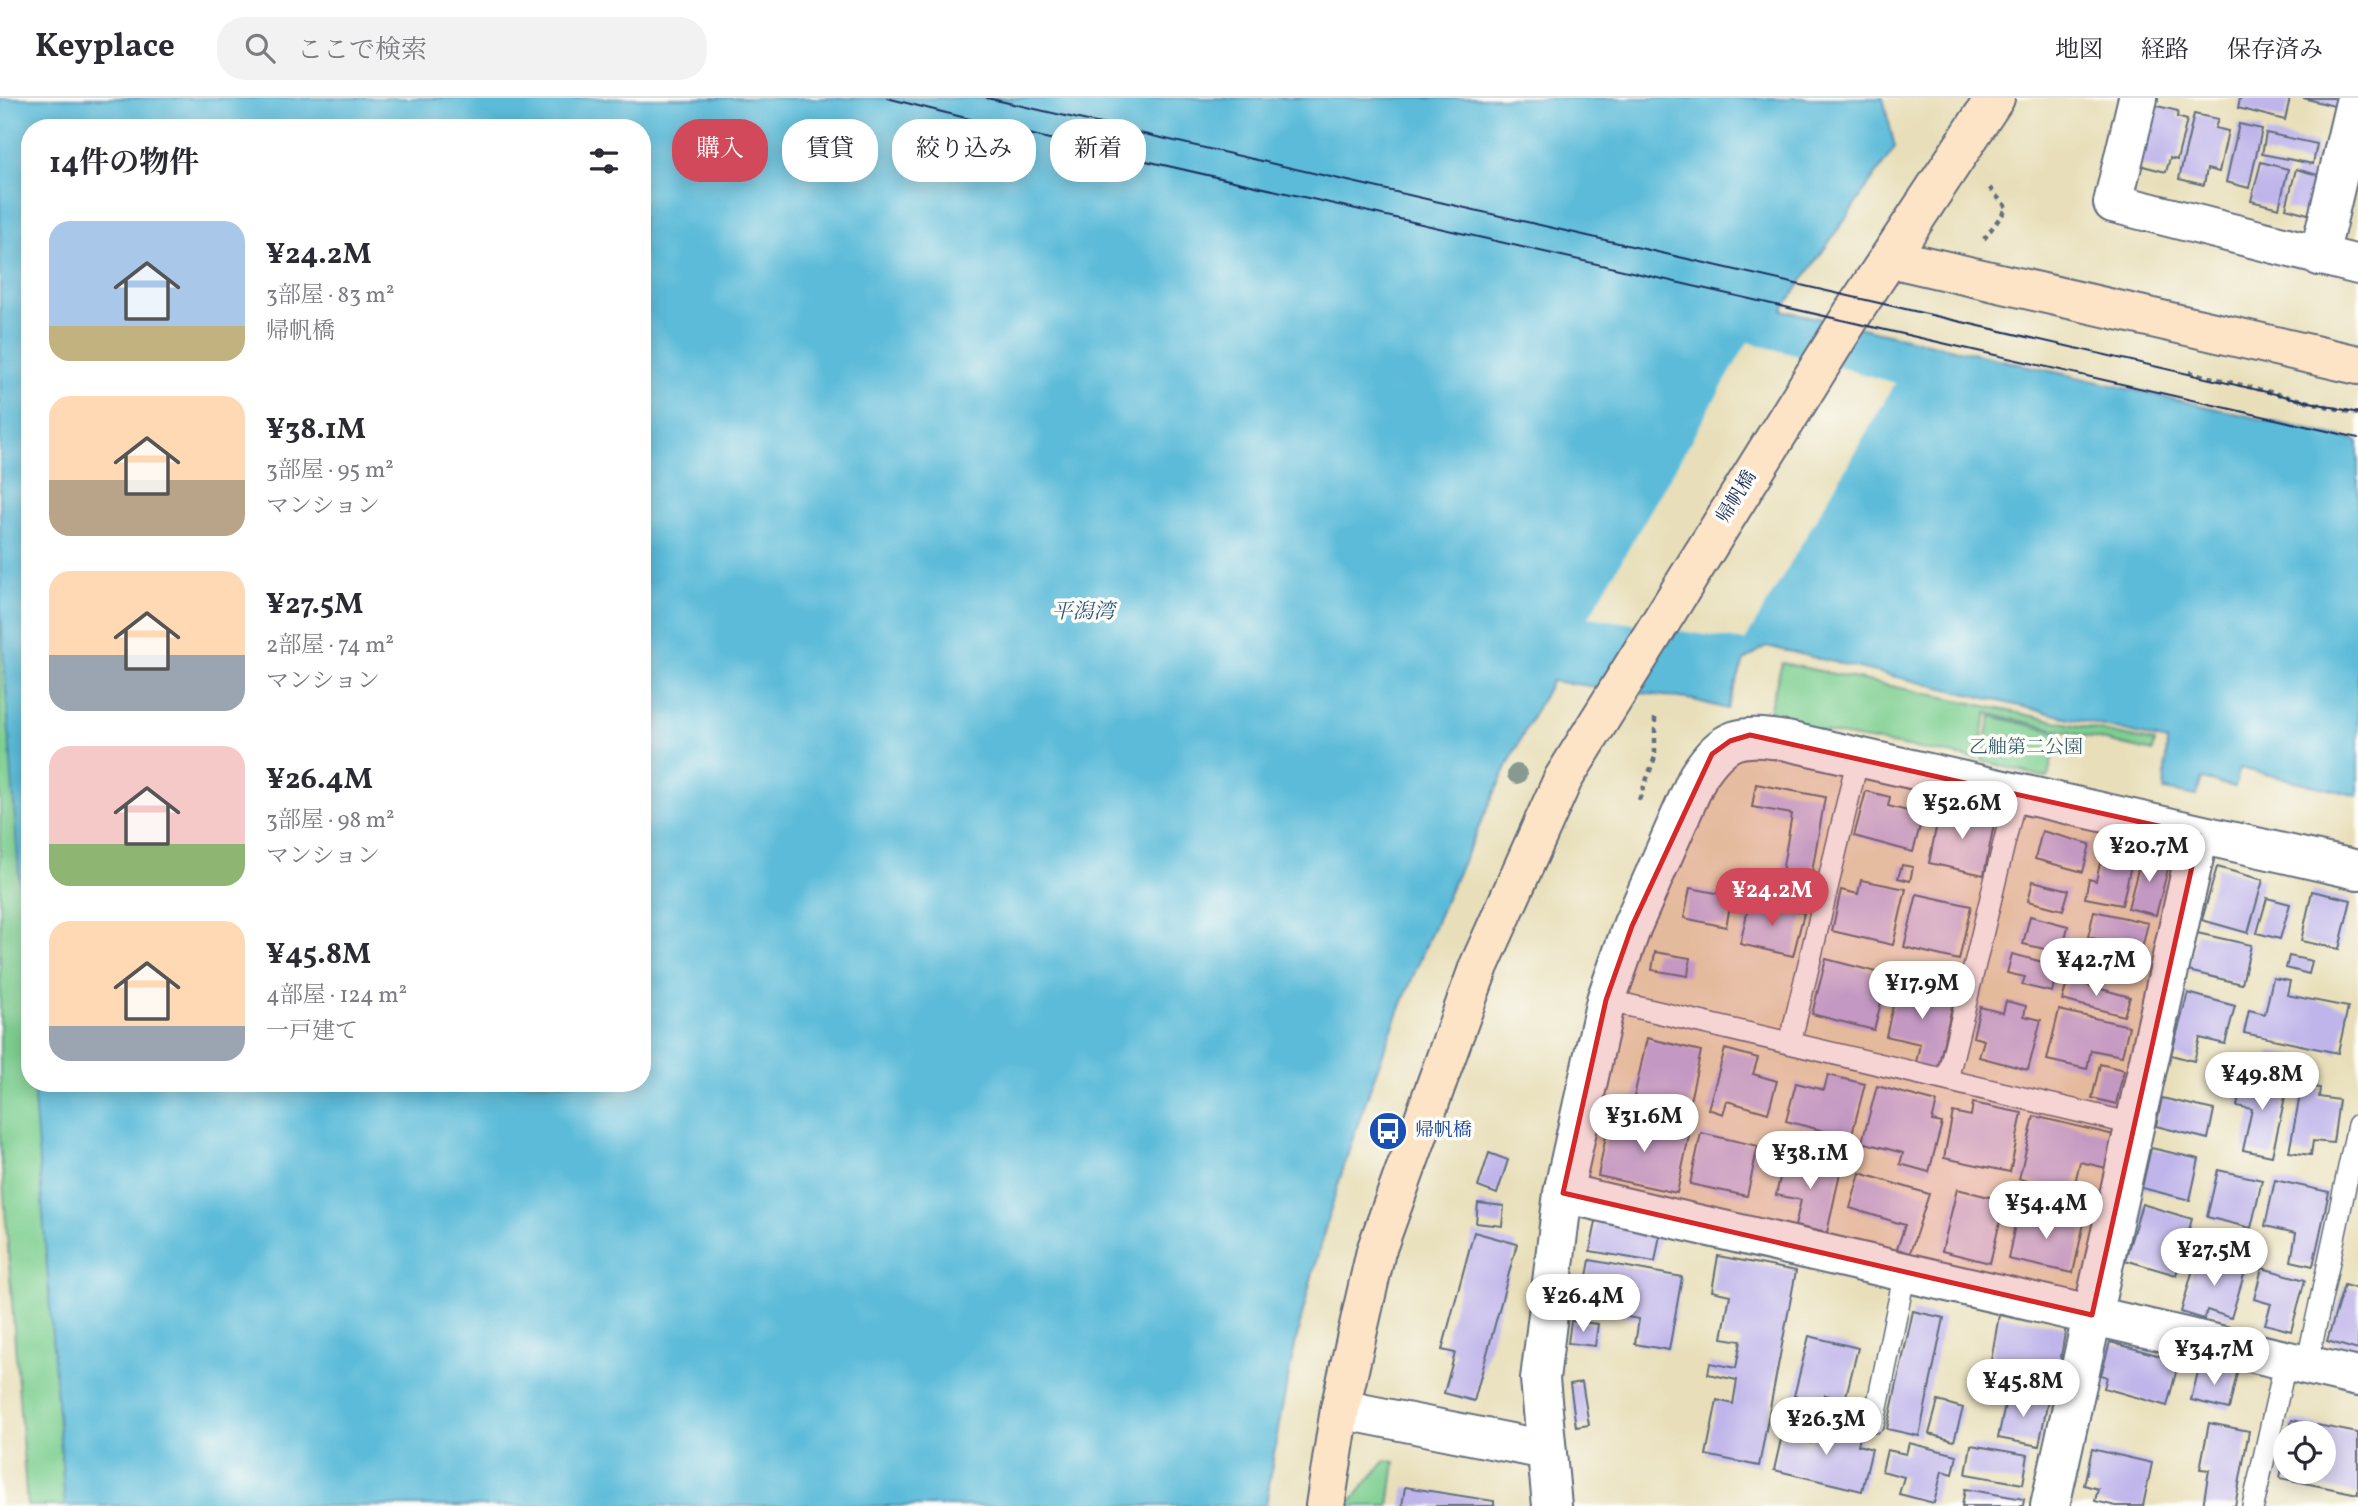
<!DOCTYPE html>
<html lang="ja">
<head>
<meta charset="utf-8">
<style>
	:root { --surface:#fff; --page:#f2f2f3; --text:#2b2b33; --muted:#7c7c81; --line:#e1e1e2; --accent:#d1495b }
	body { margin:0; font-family:Vollkorn,"Noto Serif JP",serif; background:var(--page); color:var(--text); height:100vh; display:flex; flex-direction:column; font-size:26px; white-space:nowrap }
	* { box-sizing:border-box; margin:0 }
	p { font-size:23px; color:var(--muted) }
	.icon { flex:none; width:38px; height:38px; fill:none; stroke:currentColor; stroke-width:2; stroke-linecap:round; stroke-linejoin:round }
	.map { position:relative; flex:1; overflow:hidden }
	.sheet { position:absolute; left:21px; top:21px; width:630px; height:973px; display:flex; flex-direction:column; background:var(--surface); border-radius:28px; box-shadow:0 4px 18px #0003 }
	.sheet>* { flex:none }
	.hud { position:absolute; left:672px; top:21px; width:665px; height:63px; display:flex; gap:14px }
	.tools { position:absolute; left:2273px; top:1323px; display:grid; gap:14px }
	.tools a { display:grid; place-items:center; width:63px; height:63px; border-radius:50%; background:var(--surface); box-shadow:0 4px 18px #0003; font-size:35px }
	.price { position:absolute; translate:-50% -60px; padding:0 16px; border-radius:24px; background:#fff; color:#222; font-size:23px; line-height:46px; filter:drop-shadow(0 2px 4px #0008) }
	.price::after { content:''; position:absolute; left:50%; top:42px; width:21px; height:16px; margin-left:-10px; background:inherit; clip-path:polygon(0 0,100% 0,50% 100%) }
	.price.on { background:var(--accent); color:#fff }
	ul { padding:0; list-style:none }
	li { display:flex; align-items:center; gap:21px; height:175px; padding:0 28px }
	li span { display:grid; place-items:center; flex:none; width:196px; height:140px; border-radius:21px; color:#555 }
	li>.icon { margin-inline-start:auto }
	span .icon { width:84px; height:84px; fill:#fffc; stroke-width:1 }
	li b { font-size:30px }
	h2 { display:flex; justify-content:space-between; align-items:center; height:84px; padding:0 28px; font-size:30px }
	.pill { padding:0 24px; border-radius:28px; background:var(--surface); box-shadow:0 4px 18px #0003; font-size:24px; line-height:63px }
	.pill.on { background:var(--accent); color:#fff }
	header { display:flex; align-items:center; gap:42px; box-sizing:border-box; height:98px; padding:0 35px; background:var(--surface); border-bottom:2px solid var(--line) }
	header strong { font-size:33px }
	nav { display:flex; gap:38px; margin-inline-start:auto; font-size:24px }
	.search { width:490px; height:63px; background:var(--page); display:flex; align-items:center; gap:18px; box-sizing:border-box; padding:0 24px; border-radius:28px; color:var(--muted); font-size:26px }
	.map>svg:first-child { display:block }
	.green { fill:#7ecf91; stroke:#4c7f78; stroke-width:2 }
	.water { fill:#5bbbd9; stroke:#3b759c; stroke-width:2 }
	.pier { fill:#e8dfba }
	.building { fill:#bfb5ea }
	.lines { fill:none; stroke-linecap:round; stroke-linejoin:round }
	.lane-casing { stroke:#636d7e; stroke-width:24 }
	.street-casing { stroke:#636d7e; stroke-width:42 }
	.secondary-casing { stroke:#636d7e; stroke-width:42 }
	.path { stroke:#636d7e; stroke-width:4.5; stroke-dasharray:5 5; stroke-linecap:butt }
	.lane { stroke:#fff; stroke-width:21 }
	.street { stroke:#fff; stroke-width:38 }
	.secondary { stroke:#fee4c6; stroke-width:38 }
	.tram { stroke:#1b2f5e; stroke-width:2 }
	.tree { fill:#889990 }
	.marked { fill:#d62828; fill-opacity:0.2; stroke:#d62828; stroke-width:5; stroke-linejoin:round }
	.labels { text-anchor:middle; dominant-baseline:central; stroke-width:7; stroke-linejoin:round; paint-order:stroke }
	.street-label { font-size:19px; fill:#1b2f5e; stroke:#fdfcf7 }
	.park-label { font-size:19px; fill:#395f6d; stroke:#fdfcf7 }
	.transit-label { font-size:19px; fill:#164399; stroke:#fdfcf7; text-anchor:start }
	.water-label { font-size:21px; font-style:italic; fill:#2e5983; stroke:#fdfcf7 }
</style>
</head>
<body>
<header>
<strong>Keyplace</strong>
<div class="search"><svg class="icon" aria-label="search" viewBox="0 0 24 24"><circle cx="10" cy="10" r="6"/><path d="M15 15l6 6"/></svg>ここで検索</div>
<nav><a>地図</a><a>経路</a><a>保存済み</a></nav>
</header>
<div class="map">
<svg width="2358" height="1408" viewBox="0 0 2358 1408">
	<rect width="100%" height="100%" fill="#fdfcf7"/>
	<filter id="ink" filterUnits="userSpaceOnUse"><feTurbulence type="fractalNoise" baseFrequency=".0143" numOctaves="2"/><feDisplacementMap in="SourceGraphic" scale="14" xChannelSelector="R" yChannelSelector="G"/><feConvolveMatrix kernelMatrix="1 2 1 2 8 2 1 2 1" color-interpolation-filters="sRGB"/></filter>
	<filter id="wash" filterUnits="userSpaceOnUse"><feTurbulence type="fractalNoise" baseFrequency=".00686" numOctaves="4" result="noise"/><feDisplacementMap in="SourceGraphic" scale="28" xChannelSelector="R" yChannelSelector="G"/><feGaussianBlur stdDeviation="1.57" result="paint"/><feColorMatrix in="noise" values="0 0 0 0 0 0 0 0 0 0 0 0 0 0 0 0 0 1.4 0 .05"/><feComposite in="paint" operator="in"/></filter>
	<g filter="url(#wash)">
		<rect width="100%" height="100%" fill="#e8dfba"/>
		<path class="green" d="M0 327 30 745V985H47L77 1408H27L0 1042Z
			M1782 565 2155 644 2153 654 1987 615 1977 661 1766 624Z
			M1991 618 2057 634 2048 680 1982 663Z
			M1386 1362 1395 1364 1389 1408H1347Z"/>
		<path class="water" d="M0 0H1883L1895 49 1782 212 2358 343V698L2240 670 2235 689 2202 681 2196 698 2164 692 2167 643 1766 548 1744 563 1727 611 1694 602 1552 583C1521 636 1496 692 1470 748 1373 956 1297 1180 1266 1408H65L33 985H642V30H30V936L0 505Z"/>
		<path class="pier" d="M1748 244 1895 285 1745 543 1589 519Z"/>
		<g id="blocks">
			<path class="building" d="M2240 0H2290L2285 22 2238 10Z
				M2303 0H2340L2338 9Z
				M2153 7 2178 13 2177 19 2187 22 2177 62 2170 60 2166 74 2139 67Z
				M2194 16 2218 21 2215 30 2228 33 2219 74 2207 71 2204 87 2179 81Z
				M2239 26 2262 31 2249 90 2226 84Z
				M2266 35 2317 46 2313 66 2262 56Z
				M2261 64 2288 71 2279 110 2251 103Z
				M2296 71 2325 79 2315 118 2286 110Z
				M1756 686 1825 699 1810 785 1781 780 1792 716 1752 709Z
				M1866 693 1890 699 1888 708 1923 717 1913 754 1854 738Z
				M1940 710 1995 721 1984 777 1929 765Z
				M2042 733 2090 746 2083 774 2035 761Z
				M2104 748 2134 754 2122 807 2085 800 2089 781 2096 783Z
				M2142 756 2170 763 2156 817 2128 810Z
				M1902 767 1913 769 1910 783 1898 780Z
				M2217 769 2263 782 2248 835 2202 822Z
				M1861 782 1906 791 1893 847 1832 833 1841 792 1858 796Z
				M2033 783 2069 792 2063 812 2028 803Z
				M1690 790 1732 798 1726 829 1684 820Z
				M2312 793 2351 802 2339 851 2301 843Z
				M1917 796 1971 808 1959 862 1904 849Z
				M2267 800 2290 806 2280 841 2257 835Z
				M1750 802 1804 815 1793 858 1740 846Z
				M2094 813 2148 825 2142 851 2088 839Z
				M2030 818 2068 828 2062 855 2023 846Z
				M2197 835 2251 847 2242 886 2188 873Z
				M1655 854 1690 860 1688 878 1652 872Z
				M2012 856 2058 868 2052 894 2022 887 2025 879 2007 875Z
				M2085 857 2124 863 2121 883 2082 877Z
				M2289 858 2312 863 2309 876 2286 870Z
				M1826 861 1888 877 1874 932 1812 916Z
				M2273 880 2290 883 2287 897 2348 909 2338 955 2244 935 2249 912 2265 916Z
				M1899 882 1955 895 1937 974 1915 969 1920 946 1886 938Z
				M2068 882 2130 899 2124 918 2062 902Z
				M2188 895 2235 908 2225 946 2200 940 2194 963 2171 957Z
				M2006 903 2026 908 2024 918 2041 922 2028 972 1979 959 1984 942 1973 939 1980 909 2003 915Z
				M2059 912 2129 928 2122 958 2091 952 2087 971 2047 962Z
				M1647 940 1701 953 1686 1021 1632 1008Z
				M1725 951 1758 960 1753 976 1777 983 1768 1015 1727 1003 1723 1016 1708 1011Z
				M2270 953 2295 958 2292 972 2267 967Z
				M2100 966 2124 972 2116 1006 2092 1000Z
				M2244 976 2288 985 2272 1058 2243 1052 2252 1011 2237 1008Z
				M1828 977 1865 986 1851 1040 1786 1023 1796 985 1824 992Z
				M2302 987 2320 990 2319 999 2339 1002 2333 1045 2313 1043 2311 1057 2289 1054Z
				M1877 988 1937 1004 1932 1023 1942 1025 1929 1074 1900 1066 1903 1055 1862 1044Z
				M2162 1000 2214 1012 2208 1041 2156 1028Z
				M1973 1005 2022 1015 2010 1074 1944 1060 1953 1014 1971 1018Z
				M1610 1017 1690 1033 1677 1095 1598 1078Z
				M2034 1018 2114 1037 2107 1070 2080 1064 2073 1093 2019 1081Z
				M1701 1035 1758 1048 1747 1098 1690 1086Z
				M2151 1050 2199 1061 2190 1102 2142 1090Z
				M1489 1055 1508 1062 1497 1096 1478 1089Z
				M1785 1058 1841 1070 1827 1135 1795 1128 1801 1102 1776 1097Z
				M2218 1072 2262 1082 2251 1130 2207 1119Z
				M1860 1075 1929 1096 1910 1155 1897 1151 1905 1127 1850 1110Z
				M2275 1082 2329 1094 2313 1168 2291 1163 2296 1135 2265 1128Z
				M1957 1091 2005 1103 1990 1165 1942 1153Z
				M1478 1105 1504 1108 1502 1128 1476 1125Z
				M2142 1106 2192 1121 2176 1177 2125 1162Z
				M2018 1112 2084 1125 2073 1175 2008 1161Z
				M1597 1119 1661 1131 1655 1164 1590 1153Z
				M1474 1134 1517 1146 1474 1303 1444 1295 1455 1255 1442 1252Z
				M2214 1157 2247 1167 2231 1220 2207 1212 2204 1221 2181 1214 2195 1164 2211 1169Z
				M1718 1158 1796 1173 1759 1368 1706 1357 1717 1302 1733 1306 1737 1282 1708 1276 1710 1265 1736 1270 1741 1243 1722 1240 1730 1197 1712 1193Z
				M1590 1162 1682 1179 1669 1252 1635 1246 1639 1221 1581 1211Z
				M2262 1170 2305 1182 2291 1233 2265 1226 2271 1206 2254 1201Z
				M2344 1187 2358 1191V1252L2327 1243Z
				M1913 1213 1944 1220 1919 1338 1887 1331Z
				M1999 1217 2066 1229 2055 1293 1988 1280Z
				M1571 1223 1598 1226 1595 1248 1568 1245Z
				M1809 1238 1858 1250 1845 1302 1825 1297 1822 1305 1794 1298Z
				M2110 1244 2179 1263 2167 1308 2104 1290 2107 1279 2101 1277Z
				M2200 1266 2237 1275 2229 1311 2191 1302Z
				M1582 1284 1589 1327 1576 1329 1570 1286Z
				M2008 1293 2048 1302 2039 1348 1998 1340Z
				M1938 1303 1963 1310 1954 1343 1929 1336Z
				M2292 1322 2358 1335V1396L2280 1380 2284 1358 2286 1374H2324V1335H2289Z
				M1815 1323 1861 1334 1858 1347 1872 1351 1862 1393 1774 1372 1782 1337 1811 1345Z
				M2209 1325 2249 1333 2235 1408H2203L2209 1372 2200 1371Z
				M1909 1345 1957 1357 1953 1376 1942 1373 1934 1405 1899 1396 1904 1379 1882 1373 1887 1352 1906 1356Z
				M1971 1347 2028 1357 2023 1386 1966 1376Z
				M2092 1351 2152 1365 2143 1408H2116L2095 1403 2098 1391 2084 1387Z
				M1405 1389 1494 1403V1408H1402Z
				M1965 1391 2024 1401 2023 1408H1962Z"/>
		</g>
	</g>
	<g filter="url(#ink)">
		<use href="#blocks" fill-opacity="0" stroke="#636d7e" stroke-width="2"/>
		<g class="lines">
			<g class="lane-casing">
				<path id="lane" d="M1606 902 2133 1026
					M1790 945 1858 660
					M1947 982 2016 696
					M2307 1267 2358 1027
					M1874 1324 1905 1174
					M2253 1408 2286 1262"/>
			</g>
			<g class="street-casing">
				<path id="street" d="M2138 0 2113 105 2358 167
					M2319 158 2356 0
					M1563 1095 2358 1279
					M1340 1311 1546 1352
					M1552 1408 1540 1281 1563 1095 1606 902 1632 828 1698 678C1725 637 1740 636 1787 643L2358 772
					M2050 1408 2199 737"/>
			</g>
			<g class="secondary-casing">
				<path id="secondary" d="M1890 160 2358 267
					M1325 1408 1340 1311 1376 1153 1479 868 1563 681 1856 210 1995 0"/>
			</g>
			<path class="path" d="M1984 141 2007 110 1987 87
				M2189 274 2358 316
				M1639 702 1655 659V615"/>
			<use href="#lane" class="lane"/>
			<use href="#street" class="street"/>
			<use href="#secondary" class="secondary"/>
			<path class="tram" d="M887 0 1041 39 2358 340
				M987 0 2358 315"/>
		</g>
		<circle class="tree" cx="1517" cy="676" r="10"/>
	</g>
	<path class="marked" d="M1750 637 2199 737 2092 1217 1563 1095 1606 902 1632 828 1712 656 1730 643Z"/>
	<defs>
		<g id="bus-disc" transform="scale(2.0125)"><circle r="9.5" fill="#1a4fb4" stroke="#fdfcf7"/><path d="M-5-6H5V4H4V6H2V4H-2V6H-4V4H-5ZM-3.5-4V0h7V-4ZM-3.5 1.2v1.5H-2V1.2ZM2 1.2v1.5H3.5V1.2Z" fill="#fff"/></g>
	</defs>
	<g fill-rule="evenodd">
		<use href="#bus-disc" x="1388" y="1033"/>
	</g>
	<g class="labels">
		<g class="street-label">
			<text transform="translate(1737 399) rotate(-58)">帰帆橋</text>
		</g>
		<g class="park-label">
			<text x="2026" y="650">乙舳第二公園</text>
		</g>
		<g class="transit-label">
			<text x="1415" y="1033">帰帆橋</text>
		</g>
		<g class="water-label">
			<text x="1083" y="514">平潟湾</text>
		</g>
	</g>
</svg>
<div class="tools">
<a><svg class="icon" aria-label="locate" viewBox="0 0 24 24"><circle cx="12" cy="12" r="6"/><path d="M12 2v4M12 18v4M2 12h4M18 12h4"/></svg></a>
</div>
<b class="price" style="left:1962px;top:743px">¥52.6M</b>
<b class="price" style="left:2149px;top:786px">¥20.7M</b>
<b class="price on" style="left:1772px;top:830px">¥24.2M</b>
<b class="price" style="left:2096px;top:900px">¥42.7M</b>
<b class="price" style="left:1922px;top:923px">¥17.9M</b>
<b class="price" style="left:2262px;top:1014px">¥49.8M</b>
<b class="price" style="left:1644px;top:1056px">¥31.6M</b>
<b class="price" style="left:1810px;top:1093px">¥38.1M</b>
<b class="price" style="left:2046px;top:1143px">¥54.4M</b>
<b class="price" style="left:2214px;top:1190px">¥27.5M</b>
<b class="price" style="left:1583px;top:1236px">¥26.4M</b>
<b class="price" style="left:2214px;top:1289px">¥34.7M</b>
<b class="price" style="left:2023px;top:1321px">¥45.8M</b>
<b class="price" style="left:1826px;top:1359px">¥26.3M</b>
<div class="hud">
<a class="pill on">購入</a>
<a class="pill">賃貸</a>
<a class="pill">絞り込み</a>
<a class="pill">新着</a>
</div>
<section class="sheet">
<h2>14件の物件<svg class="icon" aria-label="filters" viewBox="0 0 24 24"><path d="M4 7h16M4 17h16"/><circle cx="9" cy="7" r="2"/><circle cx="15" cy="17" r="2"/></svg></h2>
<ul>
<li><span style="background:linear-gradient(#a9c7e8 75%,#c2b280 0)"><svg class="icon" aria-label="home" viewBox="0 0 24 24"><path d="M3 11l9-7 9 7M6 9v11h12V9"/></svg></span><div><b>¥24.2M</b><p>3部屋 · 83 m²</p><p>帰帆橋</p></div></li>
<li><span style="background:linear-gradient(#ffd9b3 60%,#b9a48a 0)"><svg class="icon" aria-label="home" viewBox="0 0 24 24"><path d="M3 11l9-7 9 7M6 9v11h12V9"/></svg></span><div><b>¥38.1M</b><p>3部屋 · 95 m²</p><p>マンション</p></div></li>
<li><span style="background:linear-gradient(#ffd9b3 60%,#9aa5b1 0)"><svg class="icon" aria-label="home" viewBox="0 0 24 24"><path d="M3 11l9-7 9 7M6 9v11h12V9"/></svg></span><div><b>¥27.5M</b><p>2部屋 · 74 m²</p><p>マンション</p></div></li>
<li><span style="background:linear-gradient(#f6c9c9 70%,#8fb573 0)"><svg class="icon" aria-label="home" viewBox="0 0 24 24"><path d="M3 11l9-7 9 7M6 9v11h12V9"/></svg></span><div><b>¥26.4M</b><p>3部屋 · 98 m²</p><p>マンション</p></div></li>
<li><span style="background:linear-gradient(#ffd9b3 75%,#9aa5b1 0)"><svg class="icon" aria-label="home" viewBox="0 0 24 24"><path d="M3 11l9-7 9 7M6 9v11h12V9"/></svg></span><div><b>¥45.8M</b><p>4部屋 · 124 m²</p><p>一戸建て</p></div></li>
</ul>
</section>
</div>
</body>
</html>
